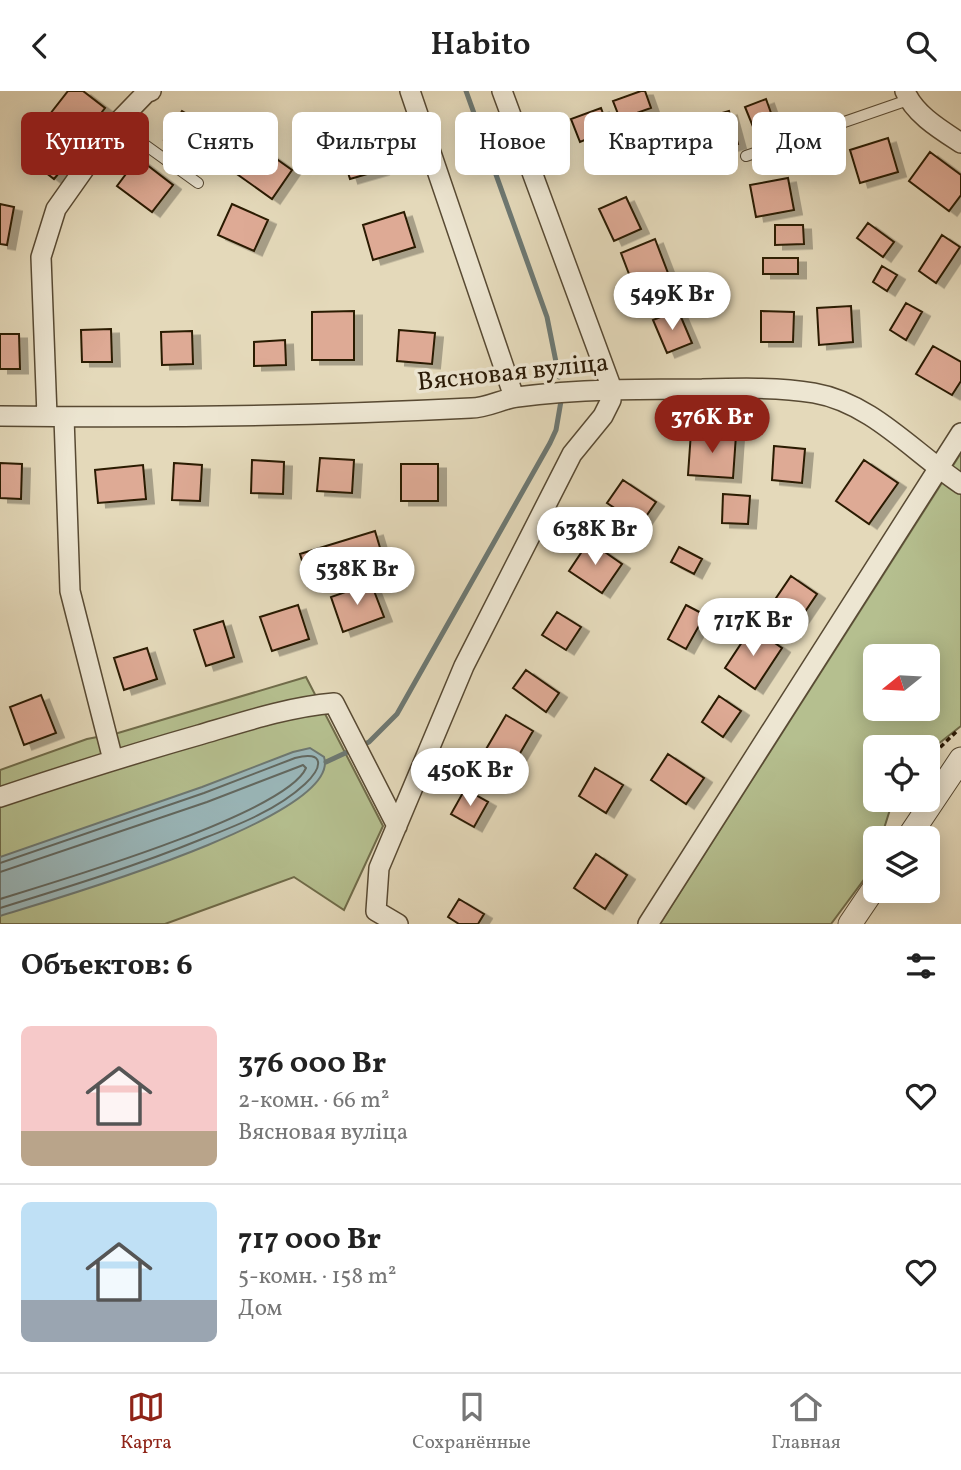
<!DOCTYPE html>
<html lang="ru">
<head>
<meta charset="utf-8">
<style>
	:root { --surface:#fff; --page:#f2f2f2; --text:#222; --muted:#767676; --line:#e0e0e0; --accent:#8f2418 }
	body { margin:0; font-family:Vollkorn,serif; background:var(--page); color:var(--text); height:100vh; display:flex; flex-direction:column; font-size:26px; white-space:nowrap }
	* { box-sizing:border-box; margin:0 }
	p { font-size:23px; color:var(--muted) }
	.icon { flex:none; width:38px; height:38px; fill:none; stroke:currentColor; stroke-width:2; stroke-linecap:round; stroke-linejoin:round }
	.map { position:relative; height:833px; overflow:hidden }
	.sheet { display:flex; flex-direction:column; background:var(--surface); flex:1 }
	.sheet>* { flex:none }
	.banner { position:absolute; left:21px; top:21px; width:920px; height:63px; display:flex; gap:14px }
	.needle { width:46px; rotate:252deg }
	.buttons { position:absolute; left:863px; top:553px; display:grid; gap:14px }
	.buttons a { display:grid; place-items:center; width:77px; height:77px; border-radius:10px; background:var(--surface); box-shadow:0 4px 18px #0003; font-size:35px }
	.price { position:absolute; translate:-50% -60px; padding:0 16px; border-radius:24px; background:#fff; color:#222; font-size:23px; line-height:46px; filter:drop-shadow(0 2px 4px #0008) }
	.price::after { content:''; position:absolute; left:50%; top:42px; width:21px; height:16px; margin-left:-10px; background:inherit; clip-path:polygon(0 0,100% 0,50% 100%) }
	.price.active { background:var(--accent); color:#fff }
	ul { padding:0; list-style:none }
	li { display:flex; align-items:center; gap:21px; height:175px; padding:0 21px }
	li+li { border-top:2px solid var(--line) }
	li span { display:grid; place-items:center; flex:none; width:196px; height:140px; border-radius:10px; color:#555 }
	li>.icon { margin-inline-start:auto }
	span .icon { width:84px; height:84px; fill:#fffc; stroke-width:1 }
	li b { font-size:30px }
	h2 { display:flex; justify-content:space-between; align-items:center; height:84px; padding:0 21px; font-size:30px }
	.chip { padding:0 24px; border-radius:10px; background:var(--surface); box-shadow:0 4px 18px #0003; font-size:24px; line-height:63px }
	.chip.active { background:var(--accent); color:#fff }
	header { display:flex; justify-content:space-between; align-items:center; height:91px; padding:0 21px; background:var(--surface); font-size:32px; font-weight:600 }
	.tab-bar { display:flex; justify-content:space-around; align-items:center; height:98px; border-top:2px solid var(--line); background:var(--surface); font-size:19px; color:var(--muted) }
	.tab-bar a { display:grid; justify-items:center; gap:4px }
	.tab-bar .active { color:var(--accent) }
	.map>svg:first-child { display:block }
	.green { fill:#b5bf8f; stroke:#706c4a; stroke-width:2; fill-rule:evenodd }
	.water { fill:#9ab7ba; stroke:#6d7872; stroke-width:2 }
	.lines { fill:none; stroke-linecap:round; stroke-linejoin:round }
	.shore { stroke:#626860; stroke-width:2 }
	.stream { stroke:#6d7872; stroke-width:5 }
	.building { fill:#deaa95; stroke:#2a1a06; stroke-width:2; filter:url(#shadow) }
	.service-casing { stroke:#584a33; stroke-width:12 }
	.minor-casing { stroke:#584a33; stroke-width:22 }
	.tertiary-casing { stroke:#584a33; stroke-width:25 }
	.path { stroke:#2a1a06; stroke-width:3.5; stroke-dasharray:5 3.5; stroke-linecap:butt }
	.service { stroke:#ede6d2; stroke-width:10 }
	.minor { stroke:#ede6d2; stroke-width:19 }
	.tertiary { stroke:#ede6d2; stroke-width:23 }
	.labels { text-anchor:middle; dominant-baseline:central; stroke-width:7; stroke-linejoin:round; paint-order:stroke }
	.street-label { font-size:26px; fill:#2a1a06; stroke:#ede6d2 }
</style>
</head>
<body>
<header><svg class="icon" aria-label="back" viewBox="0 0 24 24"><path d="M15 5l-7 7 7 7"/></svg>Habito<svg class="icon" aria-label="search" viewBox="0 0 24 24"><circle cx="10" cy="10" r="6"/><path d="M15 15l6 6"/></svg></header>
<div class="map">
<svg width="961" height="833" viewBox="0 0 961 833">
	<defs>
		<filter id="shadow"><feDropShadow dx="8" dy="4.5" stdDeviation="0" flood-color="#0004"/></filter>
	</defs>
	<rect width="100%" height="100%" fill="#e4d9ba"/>
	<filter id="stains"><feTurbulence type="fractalNoise" baseFrequency=".00286" numOctaves="4"/><feColorMatrix values="0 0 0 0 .2 0 0 0 0 .09 0 0 0 0 .02 0 0 0 .5 -.17"/></filter>
	<radialGradient id="worn" r=".72"><stop offset=".6" stop-color="#630" stop-opacity="0"/><stop offset="1" stop-color="#630" stop-opacity=".3"/></radialGradient>
	<path class="green" d="M961 362V635L928 661V656H875V709H893L881 747H875V765L871 779 831 833H660ZM875 565H928V618H875Z
		M306 586 383 735 344 819 294 786 165 833H0V679L87 648 118 642Z"/>
	<path class="water" d="M310 657 324 666C344 726 47 810 0 825V766L202 696 293 661Z"/>
	<g class="lines">
		<path class="shore" d="M0 772 204 702 295 667C325 659 323 676 305 693 277 719 238 734 202 748 136 775 68 796 0 817
			M0 781 207 711 298 676 303 674 306 677C286 723 55 791 0 808"/>
		<path class="stream" d="M466 0 547 226 559 286
			M326 671 369 651 397 623 550 352 556 339 561 310"/>
	</g>
	<path class="building" d="M68 0H83L105 17 81 48 50 23Z
		M641 0H645L651 17 620 28 613 10Z
		M766 8 776 36 756 43 745 16Z
		M601 17 609 39 580 51 571 28Z
		M182 20 206 34 188 63 164 49Z
		M729 20 738 53 687 67 677 35Z
		M51 45 74 64 54 88 31 70Z
		M372 47 381 79 350 88 340 56Z
		M888 47 898 81 860 92 850 59Z
		M254 52 292 79 272 108 234 81Z
		M930 61 961 84V104L949 120 909 90Z
		M138 67 173 94 152 121 117 95Z
		M788 87 794 119 756 126 750 94Z
		M626 106 641 138 614 150 599 118Z
		M0 113 14 116 7 154 0 153Z
		M232 113 268 129 254 160 218 144Z
		M404 121 415 156 373 169 363 134Z
		M868 132 894 151 883 166 857 147Z
		M775 134H803L804 153 775 154Z
		M942 144 960 156 936 192 919 180Z
		M655 148 671 190 637 204 621 162Z
		M763 167H798V183H763Z
		M882 175 897 184 887 200 873 191Z
		M906 212 922 221 906 249 890 239Z
		M851 215 853 251 819 254 817 217Z
		M678 219 692 252 667 262 653 229Z
		M354 220V269H312V221Z
		M761 220 794 221 793 251H761Z
		M111 238 112 271H82L81 239Z
		M399 239 435 242 432 273 397 270Z
		M192 240 193 273 162 274 161 241Z
		M0 243H19L20 278H0Z
		M285 249 286 274 254 275V251Z
		M933 255 961 271V290L952 304 916 283Z
		M691 341 736 344 733 387 688 384Z
		M774 355 805 358 802 392 772 389Z
		M320 367 354 369 352 402 317 400Z
		M252 369 284 371 283 403 251 402Z
		M864 369 898 392 869 433 836 410Z
		M0 372 22 373 21 408 0 407Z
		M174 372 202 374 200 410 172 409Z
		M401 373H438V410H401Z
		M143 374 146 408 98 412 95 379Z
		M623 389 656 411 640 434 607 412Z
		M723 403 750 405 748 433 722 432Z
		M375 440 384 470 309 492 300 463Z
		M589 450 622 473 602 502 569 480Z
		M679 456 702 468 694 483 671 471Z
		M791 485 817 503 798 531 772 513Z
		M371 492 384 526 343 541 331 506Z
		M298 514 309 548 272 560 260 526Z
		M686 514 705 524 686 558 668 548Z
		M557 521 581 536 566 559 542 544Z
		M223 530 234 566 206 575 194 539Z
		M752 536 782 557 755 598 725 577Z
		M147 557 157 588 124 599 114 567Z
		M526 579 559 602 546 621 513 597Z
		M41 604 56 642 24 654 10 616Z
		M719 605 741 620 723 646 702 631Z
		M506 624 533 640 512 676 485 660Z
		M668 663 704 687 686 713 651 689Z
		M595 677 623 694 606 722 579 705Z
		M465 698 488 711 474 736 451 723Z
		M596 763 627 784 605 818 574 797Z
		M459 808 484 823 478 833H459L448 826Z"/>
	<g class="lines">
		<g class="service-casing">
			<path id="service" d="M116 33 198 92
				M746 65 908 9"/>
		</g>
		<g class="minor-casing">
			<path id="minor" d="M410 0 514 306
				M905 0C914 23 941 39 961 52
				M0 325C157 327 315 325 471 317 487 317 502 308 517 306 579 298 641 298 702 298 739 297 778 296 814 302 872 312 914 362 961 393
				M47 325 41 166 56 118 116 33 146 2 151 0
				M64 326 70 500 113 669
				M0 706C66 684 132 663 199 644 243 631 288 616 334 612L397 735
				M398 833 376 820 379 777 464 575 572 363 603 325 611 309 612 298 502 0
				M648 833 961 342"/>
		</g>
		<g class="tertiary-casing">
			<path id="tertiary" d="M908 747 961 668
				M850 833 875 796"/>
		</g>
		<path class="path" d="M928 668 958 639"/>
		<use href="#service" class="service"/>
		<use href="#minor" class="minor"/>
		<use href="#tertiary" class="tertiary"/>
	</g>
	<g class="labels">
		<g class="street-label">
			<text transform="translate(513 282) rotate(-6)">Вясновая вуліца</text>
		</g>
	</g>
	<rect width="100%" height="100%" filter="url(#stains)"/>
	<rect width="100%" height="100%" fill="url(#worn)"/>
</svg>
<div class="buttons">
<a><svg class="needle" viewBox="-14 -14 28 28"><path d="M0-13l5 13h-10z" fill="#e53935"/><path d="M0 13l5-13h-10z" fill="#767676"/></svg></a>
<a><svg class="icon" aria-label="locate" viewBox="0 0 24 24"><circle cx="12" cy="12" r="6"/><path d="M12 2v4M12 18v4M2 12h4M18 12h4"/></svg></a>
<a><svg class="icon" aria-label="layers" viewBox="0 0 24 24"><path d="M12 4l9 5-9 5-9-5zM3 14l9 5 9-5"/></svg></a>
</div>
<b class="price" style="left:672px;top:241px">549K Br</b>
<b class="price active" style="left:712px;top:364px">376K Br</b>
<b class="price" style="left:595px;top:476px">638K Br</b>
<b class="price" style="left:357px;top:516px">538K Br</b>
<b class="price" style="left:753px;top:567px">717K Br</b>
<b class="price" style="left:470px;top:717px">450K Br</b>
<div class="banner">
<a class="chip active">Купить</a>
<a class="chip">Снять</a>
<a class="chip">Фильтры</a>
<a class="chip">Новое</a>
<a class="chip">Квартира</a>
<a class="chip">Дом</a>
</div>
</div>
<section class="sheet">
<h2>Объектов: 6<svg class="icon" aria-label="filters" viewBox="0 0 24 24"><path d="M4 7h16M4 17h16"/><circle cx="9" cy="7" r="2"/><circle cx="15" cy="17" r="2"/></svg></h2>
<ul>
<li><span style="background:linear-gradient(#f6c9c9 75%,#b9a48a 0)"><svg class="icon" aria-label="home" viewBox="0 0 24 24"><path d="M3 11l9-7 9 7M6 9v11h12V9"/></svg></span><div><b>376 000 Br</b><p>2-комн. · 66 m²</p><p>Вясновая вуліца</p></div><svg class="icon" aria-label="heart" viewBox="0 0 24 24"><path d="M12 20l-8-8c-3-5 5-10 8-4 3-6 11-1 8 4z"/></svg></li>
<li><span style="background:linear-gradient(#bfe0f5 70%,#9aa5b1 0)"><svg class="icon" aria-label="home" viewBox="0 0 24 24"><path d="M3 11l9-7 9 7M6 9v11h12V9"/></svg></span><div><b>717 000 Br</b><p>5-комн. · 158 m²</p><p>Дом</p></div><svg class="icon" aria-label="heart" viewBox="0 0 24 24"><path d="M12 20l-8-8c-3-5 5-10 8-4 3-6 11-1 8 4z"/></svg></li>
</ul>
</section>
<nav class="tab-bar">
<a class="active"><svg class="icon" aria-label="map" viewBox="0 0 24 24"><path d="M3 6l6-2 6 2 6-2v14l-6 2-6-2-6 2zM9 4v14M15 6v14"/></svg>Карта</a>
<a><svg class="icon" aria-label="saved" viewBox="0 0 24 24"><path d="M7 4h10v16l-5-4-5 4z"/></svg>Сохранённые</a>
<a><svg class="icon" aria-label="home" viewBox="0 0 24 24"><path d="M3 11l9-7 9 7M6 9v11h12V9"/></svg>Главная</a>
</nav>
</body>
</html>
